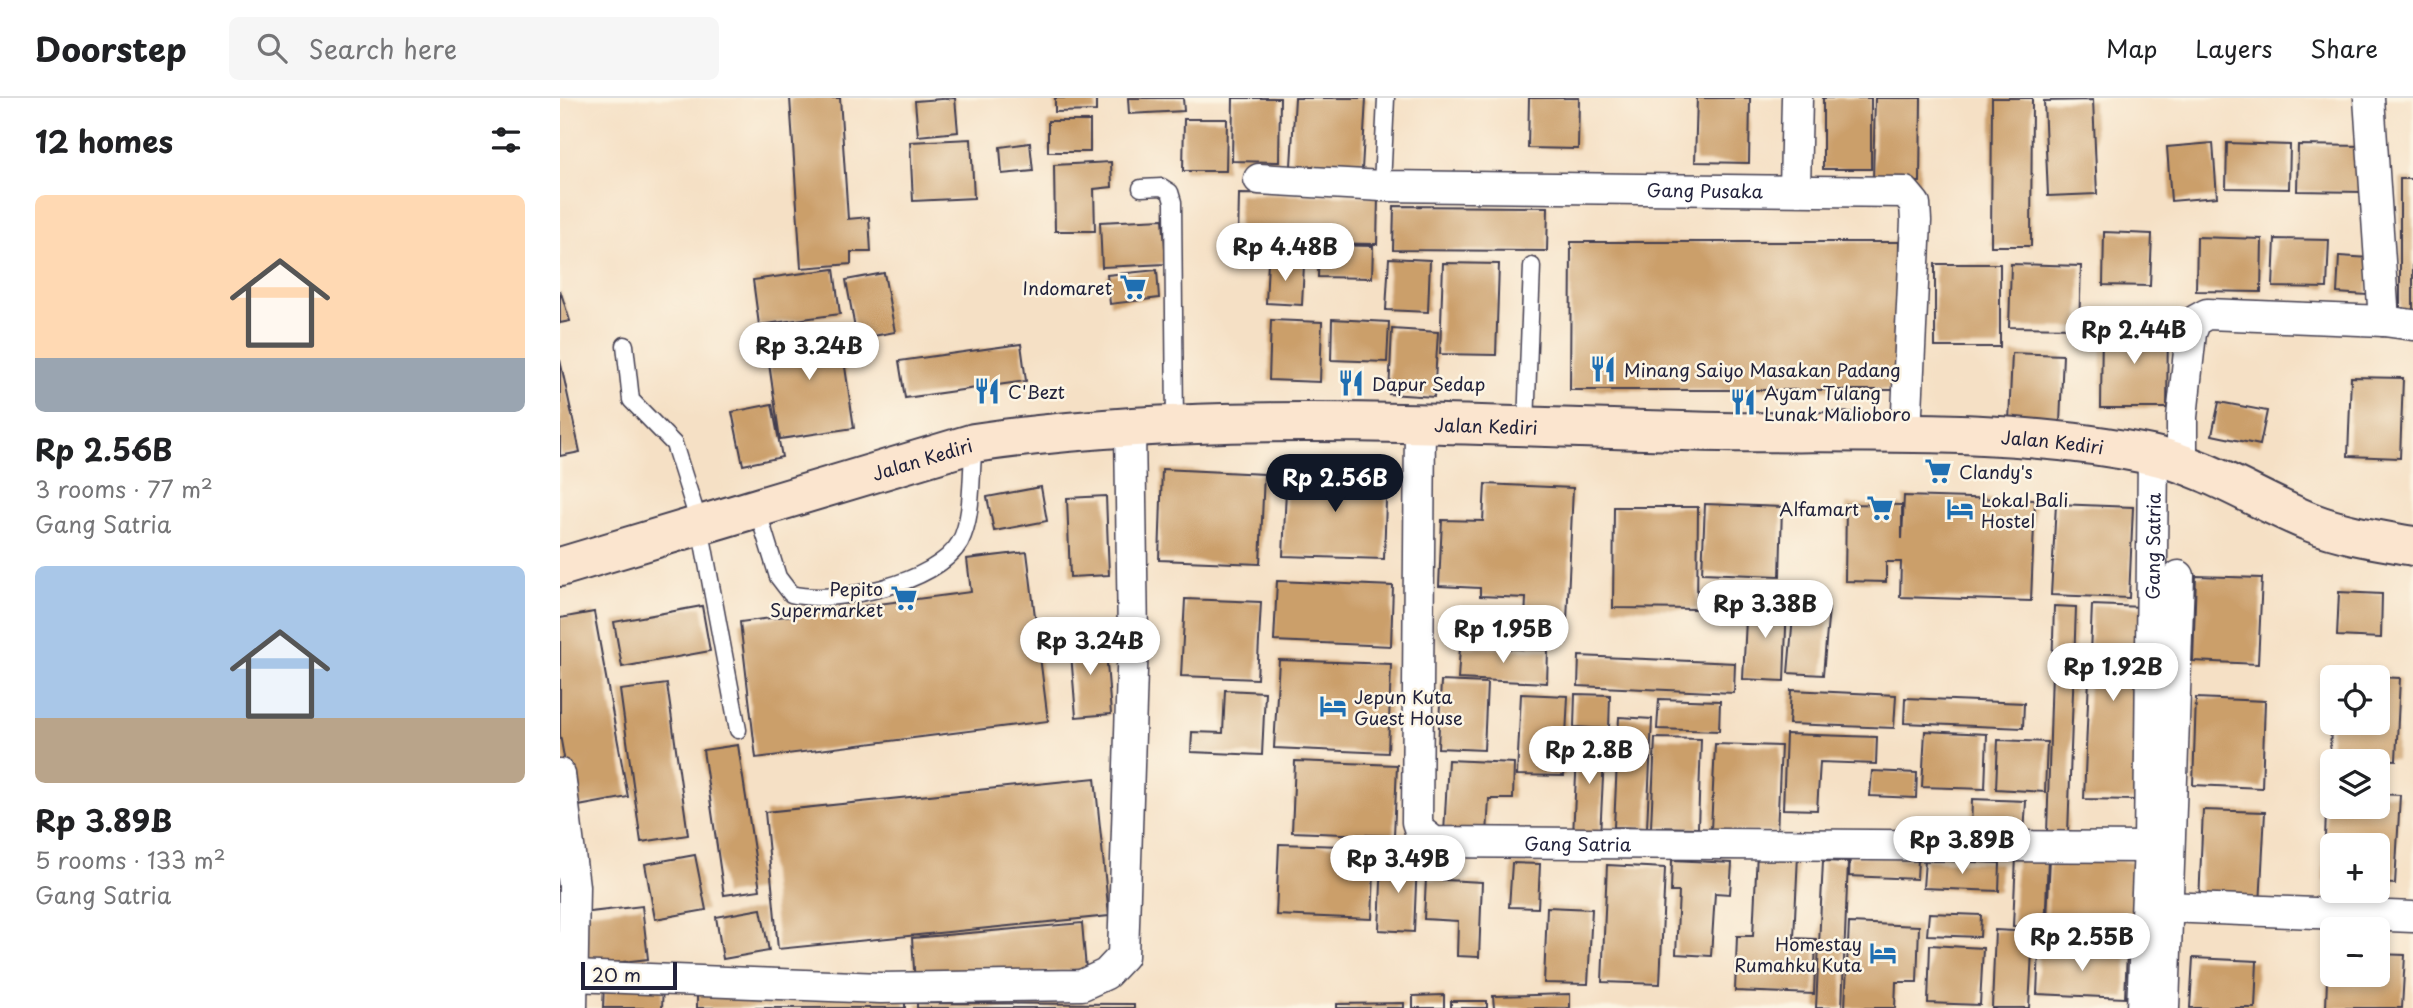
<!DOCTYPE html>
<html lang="en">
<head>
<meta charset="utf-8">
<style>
	:root { --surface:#fff; --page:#f6f6f6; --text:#202124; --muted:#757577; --line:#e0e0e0; --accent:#111827 }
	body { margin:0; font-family:"Playpen Sans",sans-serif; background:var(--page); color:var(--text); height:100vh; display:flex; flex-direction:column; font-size:26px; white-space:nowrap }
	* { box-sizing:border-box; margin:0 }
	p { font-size:23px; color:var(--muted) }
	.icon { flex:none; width:38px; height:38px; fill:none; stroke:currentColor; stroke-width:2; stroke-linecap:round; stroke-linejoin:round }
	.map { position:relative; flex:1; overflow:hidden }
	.details { display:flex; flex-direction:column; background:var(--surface); width:560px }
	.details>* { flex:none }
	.tools { position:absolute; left:1760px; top:567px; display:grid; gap:14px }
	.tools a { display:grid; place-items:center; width:70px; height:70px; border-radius:10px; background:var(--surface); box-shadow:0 4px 10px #0003; font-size:35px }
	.scale { position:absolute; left:21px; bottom:18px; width:96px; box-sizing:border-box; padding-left:7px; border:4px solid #22223b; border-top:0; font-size:19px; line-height:24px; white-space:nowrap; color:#22223b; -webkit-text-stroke:5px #fcf5e5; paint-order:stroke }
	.price { position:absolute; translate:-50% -60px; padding:0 16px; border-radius:24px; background:#fff; color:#222; font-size:23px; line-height:46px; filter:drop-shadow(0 2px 4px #0008) }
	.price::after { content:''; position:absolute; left:50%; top:42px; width:21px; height:16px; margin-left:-10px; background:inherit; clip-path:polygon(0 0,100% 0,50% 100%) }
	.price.active { background:var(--accent); color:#fff }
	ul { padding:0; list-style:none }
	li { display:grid; align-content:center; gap:14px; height:371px; padding:0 35px }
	li span { display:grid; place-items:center; height:217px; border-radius:10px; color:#555 }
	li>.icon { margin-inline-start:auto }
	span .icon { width:126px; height:126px; fill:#fffc; stroke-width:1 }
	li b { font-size:30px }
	h2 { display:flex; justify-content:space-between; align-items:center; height:84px; padding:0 35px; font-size:30px }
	header { display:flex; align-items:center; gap:42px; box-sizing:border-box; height:98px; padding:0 35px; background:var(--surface); border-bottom:2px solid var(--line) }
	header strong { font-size:33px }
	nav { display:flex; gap:38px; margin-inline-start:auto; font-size:24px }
	.search { width:490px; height:63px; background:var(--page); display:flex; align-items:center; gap:18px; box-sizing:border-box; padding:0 24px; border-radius:10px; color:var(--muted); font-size:26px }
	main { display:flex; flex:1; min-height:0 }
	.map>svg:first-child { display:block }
	.building { fill:#cb9f6a }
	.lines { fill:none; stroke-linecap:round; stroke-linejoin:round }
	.service-casing { stroke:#423e50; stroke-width:19 }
	.minor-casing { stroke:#423e50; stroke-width:33 }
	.secondary-casing { stroke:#423e50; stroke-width:42 }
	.service { stroke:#fff; stroke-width:16 }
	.minor { stroke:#fff; stroke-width:30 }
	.secondary { stroke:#fbe5cf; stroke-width:38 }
	.labels { text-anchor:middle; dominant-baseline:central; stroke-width:5; stroke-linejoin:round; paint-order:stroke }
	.street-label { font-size:18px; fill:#22223b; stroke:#fcf5e5 }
	.poi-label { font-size:18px; fill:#22223b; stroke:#fcf5e5; text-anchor:start }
</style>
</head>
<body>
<header>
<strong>Doorstep</strong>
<div class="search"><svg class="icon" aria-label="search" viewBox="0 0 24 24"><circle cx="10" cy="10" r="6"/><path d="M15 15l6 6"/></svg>Search here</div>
<nav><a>Map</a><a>Layers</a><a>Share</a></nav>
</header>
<main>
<section class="details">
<h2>12 homes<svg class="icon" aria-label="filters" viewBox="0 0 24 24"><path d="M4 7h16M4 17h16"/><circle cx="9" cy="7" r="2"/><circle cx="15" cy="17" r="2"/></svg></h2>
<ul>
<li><span style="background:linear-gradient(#ffd9b3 75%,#9aa5b1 0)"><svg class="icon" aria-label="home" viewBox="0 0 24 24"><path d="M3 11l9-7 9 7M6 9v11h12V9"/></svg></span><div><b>Rp 2.56B</b><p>3 rooms · 77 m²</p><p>Gang Satria</p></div></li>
<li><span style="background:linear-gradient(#a9c7e8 70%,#b9a48a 0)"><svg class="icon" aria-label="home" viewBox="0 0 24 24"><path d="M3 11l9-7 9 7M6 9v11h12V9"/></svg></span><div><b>Rp 3.89B</b><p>5 rooms · 133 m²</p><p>Gang Satria</p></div></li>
</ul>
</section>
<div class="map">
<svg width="1853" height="910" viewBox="0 0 1853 910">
	<rect width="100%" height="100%" fill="#fcf5e5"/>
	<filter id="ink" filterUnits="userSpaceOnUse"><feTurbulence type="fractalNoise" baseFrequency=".0143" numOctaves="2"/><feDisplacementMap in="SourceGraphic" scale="14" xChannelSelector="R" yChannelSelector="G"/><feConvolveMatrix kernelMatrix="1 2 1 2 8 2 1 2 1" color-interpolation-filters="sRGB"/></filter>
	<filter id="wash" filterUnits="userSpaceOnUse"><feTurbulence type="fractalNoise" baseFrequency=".00686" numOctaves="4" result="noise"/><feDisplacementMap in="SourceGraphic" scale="28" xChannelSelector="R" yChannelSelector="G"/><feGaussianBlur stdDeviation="1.57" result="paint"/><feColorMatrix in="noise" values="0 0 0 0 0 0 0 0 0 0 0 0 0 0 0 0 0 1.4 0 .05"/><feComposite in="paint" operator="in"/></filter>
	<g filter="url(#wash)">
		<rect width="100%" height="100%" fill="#f5e0c5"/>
		<g id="blocks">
			<path class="building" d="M230 0H280L288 121 309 119 311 154H291V166L241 170Z
				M395 0 398 34 358 38 355 3Z
				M495 0H536V13L495 14Z
				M568 0H623L624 13 569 16Z
				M673 0H720L719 64 672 63Z
				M735 0H806L802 72 731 68Z
				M969 0H1019L1018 51 968 50Z
				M1137 0H1190L1189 65 1135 64Z
				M1263 0H1311V71H1263Z
				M1315 0H1361L1360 84 1313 83Z
				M1432 0H1472L1471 148H1431Z
				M1533 2 1537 96 1488 98 1484 3Z
				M624 21H667L666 73H623Z
				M488 23H530V54H488Z
				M411 41 414 100 353 103 350 44Z
				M470 45 473 73 442 76 440 49Z
				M1653 45 1657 99 1611 103 1607 49Z
				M1667 45 1730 47 1729 91 1666 90Z
				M1738 47 1804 48 1803 94 1737 93Z
				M551 64 552 89 534 91 535 133H495L494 67Z
				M1840 81H1853V212H1840Z
				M679 96 818 98 817 146 678 144Z
				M834 108 988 109 987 153 833 152Z
				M603 121 606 166 542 169 540 124Z
				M1544 134 1592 136 1590 188 1543 187Z
				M1637 139 1702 141 1701 194 1636 193Z
				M1715 141 1769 142 1767 190 1713 189Z
				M1011 144H1339L1337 292H1010Z
				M759 147 813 148 812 180 758 179Z
				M1779 158 1810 160 1807 197 1777 195Z
				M829 160 870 162 868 214 826 212Z
				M708 164 744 166 742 207 706 205Z
				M883 165 939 166 936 257 880 256Z
				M1375 166H1440V249H1375Z
				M1451 166 1521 168 1519 230 1449 229Z
				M274 171 280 216 199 227 193 182Z
				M597 172 599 200 550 206 547 177Z
				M324 175 335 234 297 241 286 182Z
				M0 192 10 223 0 225Z
				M772 221 829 224 827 264 771 262Z
				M711 222 762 224 760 284 709 282Z
				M1542 227H1608L1607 310H1541Z
				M279 228 294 330 220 341 205 238Z
				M832 231 878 234 874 299 829 296Z
				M461 246 466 283 345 300 339 263Z
				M1452 255 1503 257 1500 325 1449 324Z
				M0 262 20 354 0 358Z
				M1791 279 1843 280 1840 360 1788 358Z
				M1659 304 1707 313 1700 347 1652 337Z
				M212 306 222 359 183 367 172 314Z
				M727 370 827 374 824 461 723 458Z
				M602 371 704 376 700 466 599 462Z
				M925 386 1013 390 1006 545 964 543 966 500 920 498V490L879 488 882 422 923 423Z
				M481 389 487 423 434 433 427 399Z
				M546 398 549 477 510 479 507 400Z
				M1344 398 1475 402 1471 503 1340 499 1341 464H1326V484L1285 483 1286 406 1342 407V441Z
				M1145 406 1222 409 1220 478 1142 475Z
				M1496 406 1573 409 1569 500 1491 497Z
				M1054 409H1138L1137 511 1053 510Z
				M467 454 488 623 196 660 180 524 411 494 407 461Z
				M1636 478 1702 480 1698 566 1633 563Z
				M717 483 833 488 831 548 714 543Z
				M1779 494 1822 496 1821 540 1777 538Z
				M625 501 701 504 697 581 621 578Z
				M1187 502 1227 503 1224 583 1183 581Z
				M1234 507 1269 510 1263 577 1228 575Z
				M1532 507 1583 509 1575 702 1524 701Z
				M142 508 150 553 62 569 54 524Z
				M1494 508 1516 509 1508 736H1487Z
				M34 514 68 699 13 709 0 637V520Z
				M545 540 551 616 516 619 510 542Z
				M900 549 988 552 987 585 898 581Z
				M1019 558 1175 565 1174 595 1018 588Z
				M719 562 831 566 828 655 714 650Z
				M1818 579 1840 580 1836 662 1770 659 1771 625H1818Z
				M881 583 927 585 924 652 878 650Z
				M107 586 128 737 81 744 60 592Z
				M665 592 705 594 702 657 631 654 632 634 663 635Z
				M1231 592 1336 597 1334 630 1229 626Z
				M961 596 1008 598 1004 678 957 677Z
				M1015 596 1050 597 1049 631 1014 629Z
				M1345 600 1464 605 1463 630 1344 625Z
				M1636 600 1705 603 1702 690 1633 687Z
				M1099 601 1160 603 1159 633 1097 631Z
				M1059 619 1092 621 1087 730 1054 729Z
				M1365 633 1427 636 1425 691 1362 689Z
				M1226 636 1317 639 1316 666 1260 664 1257 712 1223 711Z
				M1018 639 1045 640 1040 738 1013 737Z
				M1095 640 1141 641 1138 730 1091 729Z
				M1438 642 1487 644 1485 694 1436 691Z
				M1155 646 1221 648 1217 735 1151 732Z
				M178 647 200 792 164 797 143 652Z
				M888 662 954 665 953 701H929L927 737 884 735Z
				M735 663 837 667 834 738 732 734Z
				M1312 673 1357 675 1356 700 1310 698Z
				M535 680 549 818 218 851 205 714Z
				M1767 694H1773V709H1818V696L1840 697 1835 786 1818 785V747H1773V783H1763Z
				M1412 701 1466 703 1464 737 1411 735Z
				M1643 712 1705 714 1700 807 1639 805Z
				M719 746 815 749 812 821 716 817Z
				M1197 754 1238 757 1234 840 1256 841 1254 896 1175 893 1177 838H1193Z
				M135 757 146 812 95 821 85 766Z
				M1290 758 1358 761 1357 781 1289 778Z
				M1456 758 1488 759 1485 830 1453 828Z
				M1490 760 1577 764 1573 845 1486 842Z
				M822 761 857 763 854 834 819 832Z
				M1112 762 1172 765 1170 796 1155 795 1151 858 1116 856 1119 794H1111Z
				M1365 762 1440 765 1439 793 1363 790Z
				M1263 763 1288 764 1282 910H1256Z
				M952 765 980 766 978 810 949 809Z
				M1047 767 1105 770 1100 886 1042 884Z
				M866 781 922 784 919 859 897 858 898 823 864 821Z
				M82 808 88 861 28 868 22 815Z
				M987 809 1032 811 1028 886 984 885Z
				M201 811 209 853 163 861 156 819Z
				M1369 815 1421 817 1420 839 1367 837Z
				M522 825 526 871 355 886 352 840Z
				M1289 825 1359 828 1357 884H1336L1335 910H1285Z
				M1435 832 1473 834 1469 910H1432Z
				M1370 847 1423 850 1420 907 1368 905Z
				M1479 850 1567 853 1565 900 1477 896Z
				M1768 854H1773V877H1818V856L1845 857 1842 910H1766Z
				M1633 860 1697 863 1695 910H1630Z
				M44 884 103 887 102 910H43Z
				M137 894H345V910H137Z
				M1010 896V910H934L933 898Z
				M884 897V910H853V898Z
				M891 903H927V910H891Z
				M357 905 574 906V910H357Z
				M844 905V910H777V906Z"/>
		</g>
	</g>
	<g filter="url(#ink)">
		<use href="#blocks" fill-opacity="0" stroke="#423e50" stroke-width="2"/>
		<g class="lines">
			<g class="service-casing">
				<path id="service" d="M822 88 826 0
					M581 90 602 89 610 94 613 104 615 327
					M65 247 71 302 114 346 140 428 178 632
					M966 327 972 168
					M197 411 218 479 231 496C275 507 376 486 400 444 414 417 410 377 414 347"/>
			</g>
			<g class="minor-casing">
				<g id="minor">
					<path d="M1809 0 1824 223"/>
					<path id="s1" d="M699 81 822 88 1345 94 1355 106 1356 123 1346 335"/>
					<path d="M1235 91 1237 0"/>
					<path id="s2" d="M860 323 857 724 860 733 874 744 1589 749"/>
					<path d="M1622 367V319L1631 235 1636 222 1647 216 1824 223 1853 227"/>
					<path d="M0 676 14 788 12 910"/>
					<path d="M1607 809 1853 819"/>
					<path d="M13 878 321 890 522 887 546 876 563 858 573 541 570 331"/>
					<path id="s3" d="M1582 910 1589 749 1593 358"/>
					<path d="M1604 910 1619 478"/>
				</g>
			</g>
			<g class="secondary-casing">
				<g id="secondary">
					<path id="s4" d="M0 469 414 345C660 309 912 329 1160 334 1303 336 1450 328 1591 357 1649 369 1699 404 1753 425 1784 437 1820 442 1853 448"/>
				</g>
			</g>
			<use href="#service" class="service"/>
			<use href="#minor" class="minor"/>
			<use href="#secondary" class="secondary"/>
		</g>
	</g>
	<defs>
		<g id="supermarket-bare" transform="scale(2.1)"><path d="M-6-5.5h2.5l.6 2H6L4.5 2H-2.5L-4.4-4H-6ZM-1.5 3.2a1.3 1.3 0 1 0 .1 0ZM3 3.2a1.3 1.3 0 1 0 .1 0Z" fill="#1f6fb2" stroke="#fcf5e5" stroke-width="2.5" paint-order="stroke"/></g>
		<g id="restaurant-bare" transform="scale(2.1)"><path d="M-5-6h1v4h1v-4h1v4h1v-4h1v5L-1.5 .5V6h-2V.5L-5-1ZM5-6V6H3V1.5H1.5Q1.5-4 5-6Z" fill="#1f6fb2" stroke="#fcf5e5" stroke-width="2.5" paint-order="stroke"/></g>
		<g id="hotel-bare" transform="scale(2.1)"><path d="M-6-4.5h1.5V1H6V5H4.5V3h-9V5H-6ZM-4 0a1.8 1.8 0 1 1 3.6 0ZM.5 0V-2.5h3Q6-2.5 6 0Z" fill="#1f6fb2" stroke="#fcf5e5" stroke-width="2.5" paint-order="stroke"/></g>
	</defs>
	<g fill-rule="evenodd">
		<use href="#supermarket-bare" x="573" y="189"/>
		<use href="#restaurant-bare" x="1043" y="271"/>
		<use href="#restaurant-bare" x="791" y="285"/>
		<use href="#restaurant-bare" x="427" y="293"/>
		<use href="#restaurant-bare" x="1183" y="304"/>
		<use href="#supermarket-bare" x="1378" y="373"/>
		<use href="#supermarket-bare" x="1320" y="410"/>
		<use href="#hotel-bare" x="1400" y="411"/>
		<use href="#supermarket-bare" x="344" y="500"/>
		<use href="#hotel-bare" x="773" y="608"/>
		<use href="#hotel-bare" x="1323" y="855"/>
	</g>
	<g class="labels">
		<g class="street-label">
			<text stroke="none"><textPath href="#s1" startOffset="446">Gang Pusaka</textPath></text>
			<text stroke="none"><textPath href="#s4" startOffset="945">Jalan Kediri</textPath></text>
			<text stroke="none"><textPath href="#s4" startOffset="1512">Jalan Kediri</textPath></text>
			<text stroke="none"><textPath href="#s4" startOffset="378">Jalan Kediri</textPath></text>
			<text stroke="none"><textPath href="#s3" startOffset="462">Gang Satria</textPath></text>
			<text stroke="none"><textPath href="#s2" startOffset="572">Gang Satria</textPath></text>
		</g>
		<g class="poi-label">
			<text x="552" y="189" text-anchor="end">Indomaret</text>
			<text x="1064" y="271">Minang Saiyo Masakan Padang</text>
			<text x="812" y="285">Dapur Sedap</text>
			<text x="448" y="293">C'Bezt</text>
			<text x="1204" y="294">Ayam Tulang<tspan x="1204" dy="21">Lunak Malioboro</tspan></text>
			<text x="1399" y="373">Clandy's</text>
			<text x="1421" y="401">Lokal Bali<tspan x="1421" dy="21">Hostel</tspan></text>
			<text x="1299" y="410" text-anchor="end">Alfamart</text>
			<text x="323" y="490" text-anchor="end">Pepito<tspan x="323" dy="21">Supermarket</tspan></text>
			<text x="794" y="598">Jepun Kuta<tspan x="794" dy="21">Guest House</tspan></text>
			<text x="1302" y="845" text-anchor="end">Homestay<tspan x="1302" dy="21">Rumahku Kuta</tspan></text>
		</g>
	</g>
</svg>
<div class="tools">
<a><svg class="icon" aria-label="locate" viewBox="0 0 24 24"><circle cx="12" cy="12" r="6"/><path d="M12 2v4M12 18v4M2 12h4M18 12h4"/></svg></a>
<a><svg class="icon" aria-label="layers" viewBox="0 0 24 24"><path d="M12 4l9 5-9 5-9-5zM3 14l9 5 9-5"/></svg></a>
<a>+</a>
<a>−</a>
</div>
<div class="scale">20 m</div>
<b class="price" style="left:725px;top:185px">Rp 4.48B</b>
<b class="price" style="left:1574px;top:268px">Rp 2.44B</b>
<b class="price" style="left:249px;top:284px">Rp 3.24B</b>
<b class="price active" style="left:775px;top:416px">Rp 2.56B</b>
<b class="price" style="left:1205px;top:542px">Rp 3.38B</b>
<b class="price" style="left:943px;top:567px">Rp 1.95B</b>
<b class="price" style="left:530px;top:579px">Rp 3.24B</b>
<b class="price" style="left:1553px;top:605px">Rp 1.92B</b>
<b class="price" style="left:1029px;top:688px">Rp 2.8B</b>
<b class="price" style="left:1402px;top:778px">Rp 3.89B</b>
<b class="price" style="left:838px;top:797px">Rp 3.49B</b>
<b class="price" style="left:1522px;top:875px">Rp 2.55B</b>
</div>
</main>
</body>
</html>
